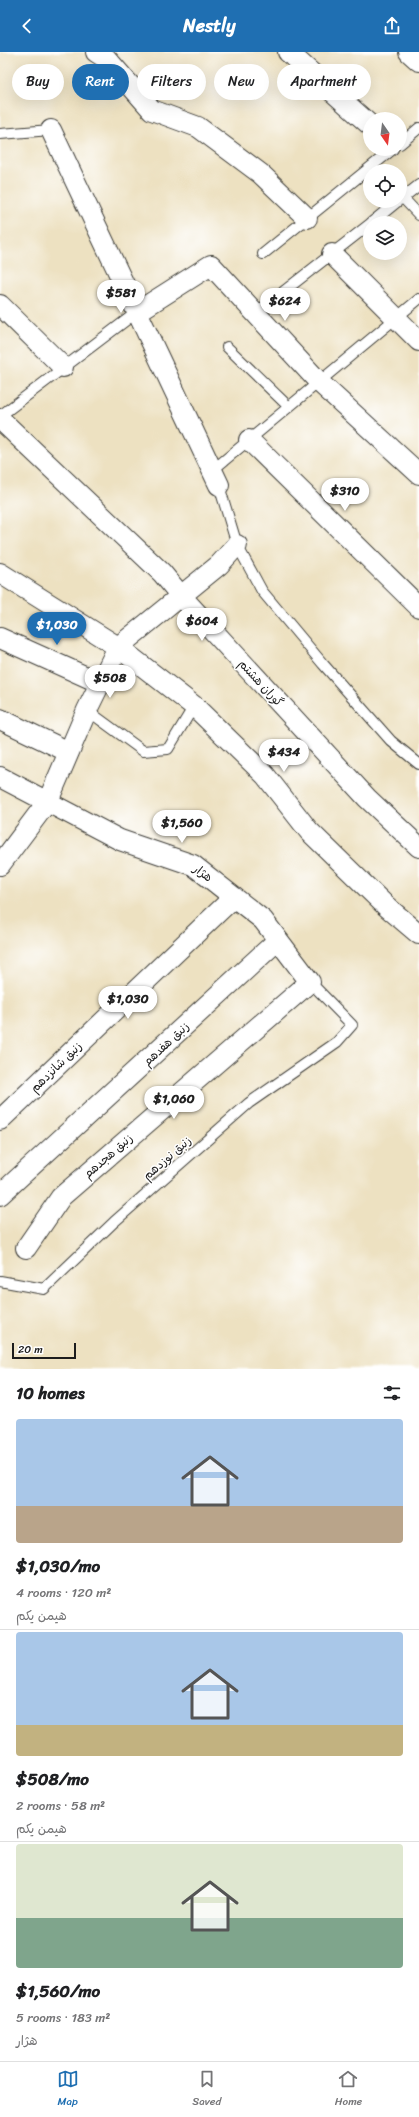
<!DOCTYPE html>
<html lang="en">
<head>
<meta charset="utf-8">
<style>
	:root { --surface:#fff; --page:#f2f2f2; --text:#202124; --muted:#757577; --line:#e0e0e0; --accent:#1f6fb2 }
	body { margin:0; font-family:Sriracha,"Playpen Sans Arabic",sans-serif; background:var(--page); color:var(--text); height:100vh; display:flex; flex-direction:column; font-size:15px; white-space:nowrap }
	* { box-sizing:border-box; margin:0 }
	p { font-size:13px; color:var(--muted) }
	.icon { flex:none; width:22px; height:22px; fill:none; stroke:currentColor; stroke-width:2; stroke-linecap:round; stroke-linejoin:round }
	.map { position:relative; height:1317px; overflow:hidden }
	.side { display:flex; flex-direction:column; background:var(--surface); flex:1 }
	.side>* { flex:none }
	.hud { position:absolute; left:12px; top:12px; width:395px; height:36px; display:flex; gap:8px }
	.needle { width:26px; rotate:166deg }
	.buttons { position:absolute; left:363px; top:60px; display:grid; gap:8px }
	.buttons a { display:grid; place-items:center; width:44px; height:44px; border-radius:50%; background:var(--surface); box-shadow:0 4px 16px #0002; font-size:20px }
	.scale { position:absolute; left:12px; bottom:10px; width:64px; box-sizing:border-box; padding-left:4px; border:2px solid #1c1c1c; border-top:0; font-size:11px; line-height:14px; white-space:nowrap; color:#1c1c1c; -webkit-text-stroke:3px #fff; paint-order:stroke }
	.price { position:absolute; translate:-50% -34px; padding:0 9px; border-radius:14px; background:#fff; color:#222; font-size:13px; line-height:26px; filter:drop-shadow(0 1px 2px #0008) }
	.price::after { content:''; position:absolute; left:50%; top:24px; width:12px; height:9px; margin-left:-6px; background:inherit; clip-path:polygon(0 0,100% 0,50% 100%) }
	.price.active { background:var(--accent); color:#fff }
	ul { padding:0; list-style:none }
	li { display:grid; align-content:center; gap:8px; height:212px; padding:0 16px }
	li+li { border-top:1px solid var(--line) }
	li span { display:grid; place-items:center; height:124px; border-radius:4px; color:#555 }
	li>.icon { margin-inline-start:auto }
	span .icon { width:72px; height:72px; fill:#fffc; stroke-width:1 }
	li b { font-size:17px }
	h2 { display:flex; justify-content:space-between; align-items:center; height:48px; padding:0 16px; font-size:17px }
	.pill { padding:0 14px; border-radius:18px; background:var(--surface); box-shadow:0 4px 16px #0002; font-size:14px; line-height:36px }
	.pill.active { background:var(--accent); color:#fff }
	header { display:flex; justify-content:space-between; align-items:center; height:52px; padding:0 16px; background:var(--accent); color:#fff; font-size:18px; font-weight:700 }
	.tab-bar { display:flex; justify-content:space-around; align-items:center; height:56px; border-top:1px solid var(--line); background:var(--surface); font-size:11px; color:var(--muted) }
	.tab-bar a { display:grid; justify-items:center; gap:2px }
	.tab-bar .active { color:var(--accent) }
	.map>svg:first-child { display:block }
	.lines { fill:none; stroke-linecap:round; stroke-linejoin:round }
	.lane-casing { stroke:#3b3a35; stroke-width:12 }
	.street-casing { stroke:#3b3a35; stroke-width:22 }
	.lane { stroke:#fff; stroke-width:10 }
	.street { stroke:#fff; stroke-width:20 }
	.labels { text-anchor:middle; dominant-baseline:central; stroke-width:3; stroke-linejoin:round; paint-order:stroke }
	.street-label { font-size:12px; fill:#1c1c1c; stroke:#fff }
</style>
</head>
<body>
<header><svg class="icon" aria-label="back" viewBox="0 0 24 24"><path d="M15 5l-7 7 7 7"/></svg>Nestly<svg class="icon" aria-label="share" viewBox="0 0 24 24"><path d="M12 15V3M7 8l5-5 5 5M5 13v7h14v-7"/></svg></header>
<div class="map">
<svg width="419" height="1317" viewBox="0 0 419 1317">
	<rect width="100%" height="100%" fill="#fff"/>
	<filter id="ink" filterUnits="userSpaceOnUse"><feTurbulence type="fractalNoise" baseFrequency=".025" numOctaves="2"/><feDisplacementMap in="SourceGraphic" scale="8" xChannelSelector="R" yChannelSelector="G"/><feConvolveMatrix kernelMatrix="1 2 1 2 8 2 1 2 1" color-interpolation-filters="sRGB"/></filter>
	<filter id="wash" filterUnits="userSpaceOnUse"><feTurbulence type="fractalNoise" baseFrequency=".012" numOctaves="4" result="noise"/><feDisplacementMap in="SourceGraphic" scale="16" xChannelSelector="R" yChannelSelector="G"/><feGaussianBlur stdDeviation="0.9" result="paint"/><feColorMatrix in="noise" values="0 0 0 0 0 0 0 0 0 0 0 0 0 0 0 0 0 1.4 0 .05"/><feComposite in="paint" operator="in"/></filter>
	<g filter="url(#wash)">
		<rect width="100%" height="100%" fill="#ede1c1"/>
	</g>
	<g filter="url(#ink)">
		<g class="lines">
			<g class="lane-casing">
				<path id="lane" d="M0 82 51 78
					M400 92 419 76
					M403 146 419 163
					M400 148 419 133
					M371 171 398 149
					M263 202 393 97
					M419 247 214 417 237 493 262 539 323 612 391 689 419 712
					M256 261 370 172
					M227 295 289 355
					M0 364 137 260
					M87 658 143 699 168 697 194 654
					M0 1229 44 1237 114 1170 249 1051 337 990 352 973 310 930"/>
			</g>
			<g class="street-casing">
				<path id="street" d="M96 0 107 7 152 58 198 75 261 122 307 166
					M288 0 370 73
					M409 0 419 9
					M51 78 219 433
					M332 202 419 289
					M0 253 63 315
					M137 260 211 213 319 330 419 422
					M0 367 162 521 181 544 367 746 419 795
					M249 388 419 555
					M0 521 118 595 194 654 265 723 309 779 386 854 419 882
					M0 586 100 631
					M0 667 69 700
					M0 725 120 788 193 813 263 868 310 930 61 1145 26 1196
					M0 813 48 749 87 658 118 595 219 513 237 493
					M0 1068 234 845
					M0 1143 278 888"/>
			</g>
			<use href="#lane" class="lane"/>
			<use href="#street" class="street"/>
		</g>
	</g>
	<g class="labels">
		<g class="street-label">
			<text transform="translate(261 631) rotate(47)">گوران هشتم</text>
			<text transform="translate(203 821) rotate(37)">هژار</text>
			<text transform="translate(166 992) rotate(-43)">زنبق هفدهم</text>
			<text transform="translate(56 1015) rotate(-44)">زنبق شانزدهم</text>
			<text transform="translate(108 1104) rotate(-41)">زنبق هجدهم</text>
			<text transform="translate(167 1106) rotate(-41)">زنبق نوزدهم</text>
		</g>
	</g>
</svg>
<div class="buttons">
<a><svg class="needle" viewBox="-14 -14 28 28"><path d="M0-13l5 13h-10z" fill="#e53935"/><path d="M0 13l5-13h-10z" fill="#757577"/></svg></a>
<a><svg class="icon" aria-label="locate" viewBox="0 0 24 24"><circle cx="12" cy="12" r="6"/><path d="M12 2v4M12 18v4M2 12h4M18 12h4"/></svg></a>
<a><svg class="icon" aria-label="layers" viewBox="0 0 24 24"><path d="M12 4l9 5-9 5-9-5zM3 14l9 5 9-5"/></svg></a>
</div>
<div class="scale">20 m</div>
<b class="price" style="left:121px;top:262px">$581</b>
<b class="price" style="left:285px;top:270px">$624</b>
<b class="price" style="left:345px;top:460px">$310</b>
<b class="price" style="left:202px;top:590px">$604</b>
<b class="price active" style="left:57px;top:594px">$1,030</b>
<b class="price" style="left:110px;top:647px">$508</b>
<b class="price" style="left:284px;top:721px">$434</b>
<b class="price" style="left:182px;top:792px">$1,560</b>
<b class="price" style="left:128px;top:968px">$1,030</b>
<b class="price" style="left:174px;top:1068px">$1,060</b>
<div class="hud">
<a class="pill">Buy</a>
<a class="pill active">Rent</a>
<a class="pill">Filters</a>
<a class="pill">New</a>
<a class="pill">Apartment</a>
</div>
</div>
<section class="side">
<h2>10 homes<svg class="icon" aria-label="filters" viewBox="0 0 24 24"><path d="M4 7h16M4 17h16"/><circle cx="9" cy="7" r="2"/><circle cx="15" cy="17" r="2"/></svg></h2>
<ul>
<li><span style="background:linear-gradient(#a9c7e8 70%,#b9a48a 0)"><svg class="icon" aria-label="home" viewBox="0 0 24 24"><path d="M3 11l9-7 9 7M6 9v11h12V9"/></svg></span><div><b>$1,030/mo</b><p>4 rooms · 120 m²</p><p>هیمن یکم</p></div></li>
<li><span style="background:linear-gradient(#a9c7e8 75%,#c2b280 0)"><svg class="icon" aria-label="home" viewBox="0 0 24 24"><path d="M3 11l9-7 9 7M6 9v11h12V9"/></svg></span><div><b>$508/mo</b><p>2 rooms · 58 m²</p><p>هیمن یکم</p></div></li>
<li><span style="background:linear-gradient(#dfe7d0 60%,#7fa58c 0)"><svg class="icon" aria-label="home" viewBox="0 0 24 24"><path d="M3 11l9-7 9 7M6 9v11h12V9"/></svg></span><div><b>$1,560/mo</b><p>5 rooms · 183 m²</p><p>هژار</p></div></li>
</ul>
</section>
<nav class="tab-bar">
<a class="active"><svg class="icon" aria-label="map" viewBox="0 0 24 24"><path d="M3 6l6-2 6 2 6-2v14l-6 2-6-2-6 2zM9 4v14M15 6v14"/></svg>Map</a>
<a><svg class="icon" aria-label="saved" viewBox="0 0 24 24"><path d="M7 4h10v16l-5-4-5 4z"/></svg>Saved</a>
<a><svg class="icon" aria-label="home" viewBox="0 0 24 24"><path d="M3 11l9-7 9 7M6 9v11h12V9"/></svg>Home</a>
</nav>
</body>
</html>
